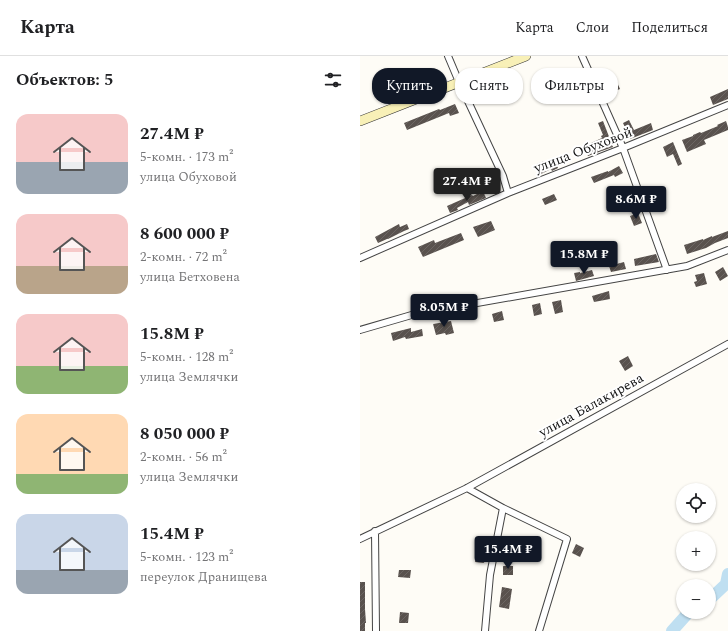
<!DOCTYPE html>
<html lang="ru">
<head>
<meta charset="utf-8">
<style>
	:root { --surface:#fff; --page:#f2f2f2; --text:#202124; --muted:#757577; --line:#e0e0e0; --accent:#111827 }
	body { margin:0; font-family:Spectral,serif; background:var(--page); color:var(--text); height:100vh; display:flex; flex-direction:column; font-size:15px; white-space:nowrap }
	* { box-sizing:border-box; margin:0 }
	p { font-size:13px; color:var(--muted) }
	.icon { flex:none; width:22px; height:22px; fill:none; stroke:currentColor; stroke-width:2; stroke-linecap:round; stroke-linejoin:round }
	.map { position:relative; flex:1; overflow:hidden }
	.details { display:flex; flex-direction:column; background:var(--surface); width:360px }
	.details>* { flex:none }
	.top-card { position:absolute; left:12px; top:12px; width:296px; height:36px; display:flex; gap:8px }
	.fabs { position:absolute; left:316px; top:427px; display:grid; gap:8px }
	.fabs a { display:grid; place-items:center; width:40px; height:40px; border-radius:50%; background:var(--surface); box-shadow:0 1px 3px #0004; font-size:20px }
	.price { position:absolute; translate:-50% -34px; padding:0 9px; border-radius:4px; background:var(--accent); color:#fff; font-size:13px; line-height:26px; filter:drop-shadow(0 1px 2px #0008) }
	.price::after { content:''; position:absolute; left:50%; top:24px; width:12px; height:9px; margin-left:-6px; background:inherit; clip-path:polygon(0 0,100% 0,50% 100%) }
	.price.active { background:#222; color:#fff }
	ul { padding:0; list-style:none }
	li { display:flex; align-items:center; gap:12px; height:100px; padding:0 16px }
	li span { display:grid; place-items:center; flex:none; width:112px; height:80px; border-radius:12px; color:#555 }
	li>.icon { margin-inline-start:auto }
	span .icon { width:48px; height:48px; fill:#fffc; stroke-width:1 }
	li b { font-size:17px }
	h2 { display:flex; justify-content:space-between; align-items:center; height:48px; padding:0 16px; font-size:17px }
	.pill { padding:0 14px; border-radius:16px; background:var(--surface); box-shadow:0 1px 3px #0004; font-size:14px; line-height:36px }
	.pill.active { background:var(--accent); color:#fff }
	header { display:flex; align-items:center; gap:24px; box-sizing:border-box; height:56px; padding:0 20px; background:var(--surface); border-bottom:1px solid var(--line) }
	header strong { font-size:19px }
	nav { display:flex; gap:22px; margin-inline-start:auto; font-size:14px }
	main { display:flex; flex:1; min-height:0 }
	.map>svg:first-child { display:block }
	.lines { fill:none; stroke-linecap:round; stroke-linejoin:round }
	.river { stroke:#bfdff1; stroke-width:12 }
	.building { fill:url(#building-hatch) }
	.street-casing { stroke:#444; stroke-width:8 }
	.secondary-casing { stroke:#333; stroke-width:10 }
	.street { stroke:#fff; stroke-width:6 }
	.secondary { stroke:#f8f0b7; stroke-width:9 }
	.labels { text-anchor:middle; dominant-baseline:central; stroke-width:4; stroke-linejoin:round; paint-order:stroke }
	.street-label { font-size:14px; fill:#111; stroke:#fff }
</style>
</head>
<body>
<header>
<strong>Карта</strong>
<nav><a>Карта</a><a>Слои</a><a>Поделиться</a></nav>
</header>
<main>
<section class="details">
<h2>Объектов: 5<svg class="icon" aria-label="filters" viewBox="0 0 24 24"><path d="M4 7h16M4 17h16"/><circle cx="9" cy="7" r="2"/><circle cx="15" cy="17" r="2"/></svg></h2>
<ul>
<li><span style="background:linear-gradient(#f6c9c9 60%,#9aa5b1 0)"><svg class="icon" aria-label="home" viewBox="0 0 24 24"><path d="M3 11l9-7 9 7M6 9v11h12V9"/></svg></span><div><b>27.4M ₽</b><p>5-комн. · 173 m²</p><p>улица Обуховой</p></div></li>
<li><span style="background:linear-gradient(#f6c9c9 65%,#b9a48a 0)"><svg class="icon" aria-label="home" viewBox="0 0 24 24"><path d="M3 11l9-7 9 7M6 9v11h12V9"/></svg></span><div><b>8 600 000 ₽</b><p>2-комн. · 72 m²</p><p>улица Бетховена</p></div></li>
<li><span style="background:linear-gradient(#f6c9c9 65%,#8fb573 0)"><svg class="icon" aria-label="home" viewBox="0 0 24 24"><path d="M3 11l9-7 9 7M6 9v11h12V9"/></svg></span><div><b>15.8M ₽</b><p>5-комн. · 128 m²</p><p>улица Землячки</p></div></li>
<li><span style="background:linear-gradient(#ffd9b3 75%,#8fb573 0)"><svg class="icon" aria-label="home" viewBox="0 0 24 24"><path d="M3 11l9-7 9 7M6 9v11h12V9"/></svg></span><div><b>8 050 000 ₽</b><p>2-комн. · 56 m²</p><p>улица Землячки</p></div></li>
<li><span style="background:linear-gradient(#c9d6e8 70%,#9aa5b1 0)"><svg class="icon" aria-label="home" viewBox="0 0 24 24"><path d="M3 11l9-7 9 7M6 9v11h12V9"/></svg></span><div><b>15.4M ₽</b><p>5-комн. · 123 m²</p><p>переулок Дранищева</p></div></li>
</ul>
</section>
<div class="map">
<svg width="368" height="575" viewBox="0 0 368 575">
	<defs>
		<pattern id="building-hatch" width="6" height="6" patternUnits="userSpaceOnUse"><rect width="6" height="6" fill="#59524e"/><path d="M-1 1l2-2M0 6l6-6M5 7l2-2" fill="none" stroke="#6c6663"/></pattern>
	</defs>
	<rect width="100%" height="100%" fill="#fefcf6"/>
	<g class="lines">
		<path class="river" d="M349 544 366 528 368 518
			M312 575 329 556"/>
	</g>
	<path class="building" d="M153 22 157 30 136 38 133 32 138 30 137 28Z
		M256 24 260 33 250 37 247 28Z
		M368 33V43L353 49 350 41Z
		M95 48 99 57 90 60 89 57 47 74 44 67 79 53 80 54Z
		M269 64 274 74 291 67 293 74 270 83 263 67Z
		M243 65 253 91 228 100 225 93 232 90 231 87 242 82 241 80 243 79 238 67Z
		M366 65 368 71V74L344 84 346 88 327 96 322 84 333 80V79L340 76 341 77 358 70 357 69Z
		M313 86 322 108 318 110 313 98 307 101 303 91Z
		M195 104 198 112 192 115 191 113 181 118 177 108 184 105 185 107Z
		M259 110 263 117 255 121 254 119 234 127 231 121 248 115V116Z
		M126 117 129 126 121 129 118 120Z
		M123 135 126 142 109 149 108 146 97 152 98 154 90 157 87 150 112 139 113 140Z
		M194 138 197 144 185 149 182 143Z
		M278 157 282 167 274 170 270 160Z
		M131 165 135 174 118 181 113 171Z
		M39 168 40 171 47 168 49 173 44 175 28 183H27L18 187 15 181Z
		M368 175V182L355 187 346 192 327 198 324 189 343 183V184L352 180V181Z
		M101 177 104 184 63 201 58 191 74 184 75 187Z
		M296 198 299 206 275 210 274 203Z
		M264 206 266 213 251 216 249 210Z
		M363 211 368 220 360 225 355 216Z
		M232 214 234 220 216 225 214 217 220 216V217Z
		M344 217 347 228 336 231 334 226 337 225 335 219Z
		M249 235 250 243 234 246 232 240Z
		M60 242 61 244 74 242 75 249 66 251V250L58 252 55 244Z
		M201 244 203 256 195 258 192 246Z
		M180 247 182 258 174 260 172 249Z
		M142 255 144 264 134 266 132 258Z
		M91 265 94 277 86 279 85 277 76 279 73 268Z
		M51 272V276L62 273 63 280 46 283 45 281 33 285 31 277Z
		M268 300 273 310 265 315 259 305Z
		M216 488 224 492 220 501 212 497Z
		M118 489 126 490 124 502H125L124 507 115 506Z
		M143 510H153V519H143Z
		M39 514H51L50 522 38 521Z
		M0 526H5V553L6 567H5V575H0Z
		M142 531 152 533 149 553 139 551Z
		M40 556 49 557 48 567H39Z"/>
	<g class="lines">
		<g class="street-casing">
			<path id="street" d="M88 0 99 26 143 120 148 137
				M222 0 263 92 307 214
				M0 202 148 137 263 92 368 49
				M0 274 55 258 327 210 368 194
				M107 432 143 452 130 519 125 575
				M143 452 207 483 179 575
				M15 475 16 575
				M0 483 107 432 368 288"/>
		</g>
		<g class="secondary-casing">
			<path id="secondary" d="M0 65 166 0"/>
		</g>
		<use href="#street" class="street"/>
		<use href="#secondary" class="secondary"/>
	</g>
	<g class="labels">
		<g class="street-label">
			<text transform="translate(223 94) rotate(-21)">улица Обуховой</text>
			<text transform="translate(231 349) rotate(-29)">улица Балакирева</text>
		</g>
	</g>
</svg>
<div class="fabs">
<a><svg class="icon" aria-label="locate" viewBox="0 0 24 24"><circle cx="12" cy="12" r="6"/><path d="M12 2v4M12 18v4M2 12h4M18 12h4"/></svg></a>
<a>+</a>
<a>−</a>
</div>
<b class="price active" style="left:107px;top:146px">27.4M ₽</b>
<b class="price" style="left:276px;top:164px">8.6M ₽</b>
<b class="price" style="left:224px;top:219px">15.8M ₽</b>
<b class="price" style="left:84px;top:272px">8.05M ₽</b>
<b class="price" style="left:148px;top:514px">15.4M ₽</b>
<div class="top-card">
<a class="pill active">Купить</a>
<a class="pill">Снять</a>
<a class="pill">Фильтры</a>
</div>
</div>
</main>
</body>
</html>
